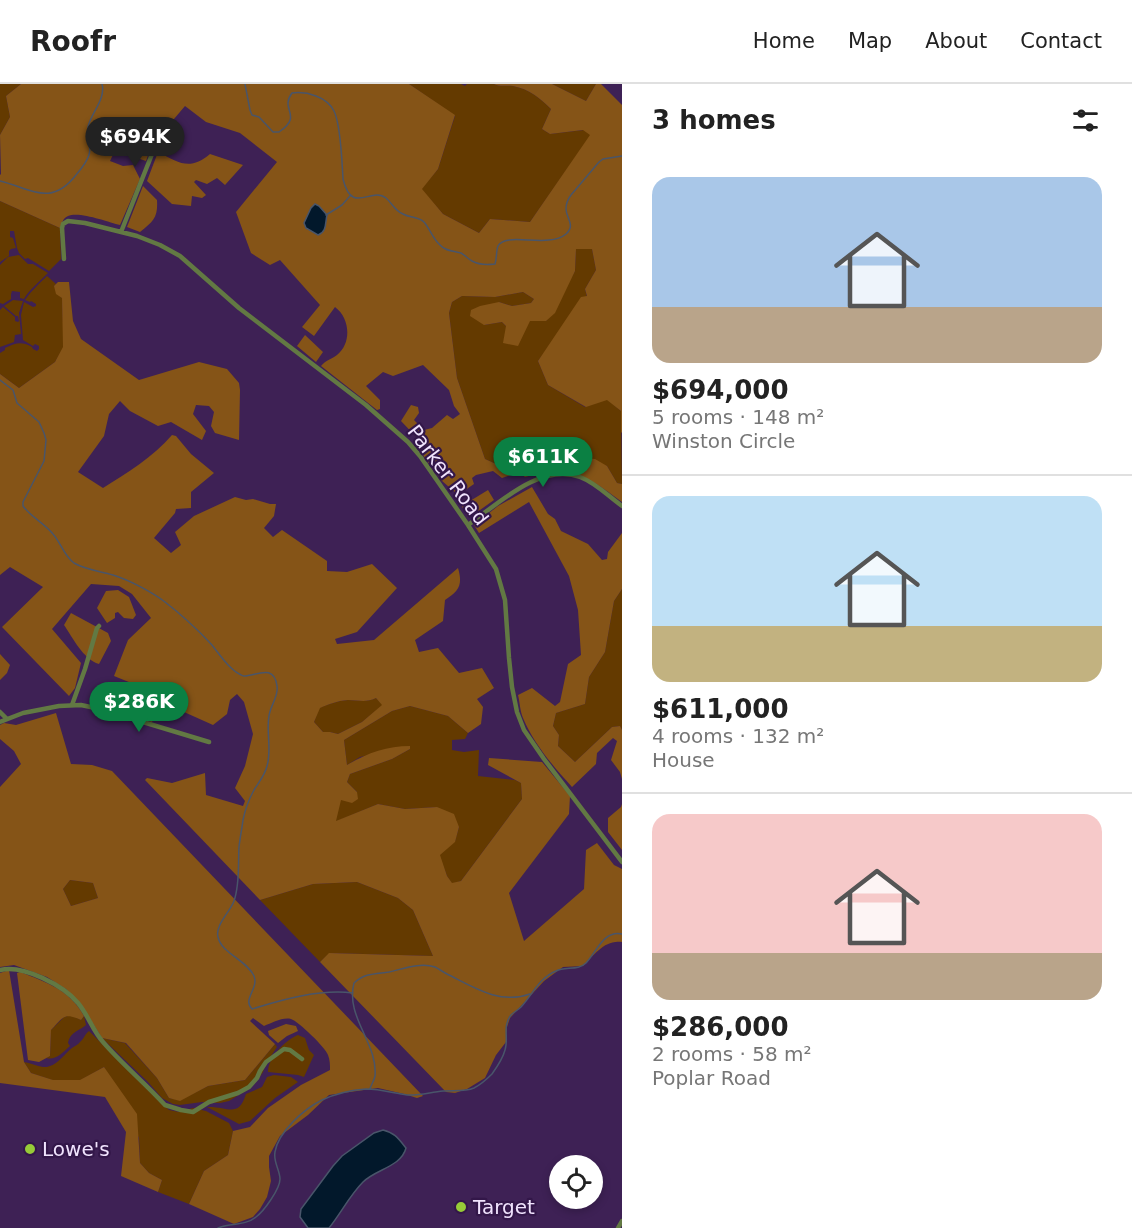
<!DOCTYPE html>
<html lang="en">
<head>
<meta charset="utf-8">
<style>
	:root { --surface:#fff; --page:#f2f2f2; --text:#222; --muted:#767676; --line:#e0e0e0; --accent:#0b8043 }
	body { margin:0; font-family:"DejaVu Sans",sans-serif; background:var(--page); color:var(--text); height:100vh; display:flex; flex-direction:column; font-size:22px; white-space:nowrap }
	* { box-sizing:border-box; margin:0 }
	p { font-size:20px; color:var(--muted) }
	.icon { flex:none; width:33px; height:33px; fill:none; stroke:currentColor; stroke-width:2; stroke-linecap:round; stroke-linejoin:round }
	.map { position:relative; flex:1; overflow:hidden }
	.details { display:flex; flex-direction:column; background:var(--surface); width:510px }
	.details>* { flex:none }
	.controls { position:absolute; left:549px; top:1071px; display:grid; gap:12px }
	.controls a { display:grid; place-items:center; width:54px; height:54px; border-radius:50%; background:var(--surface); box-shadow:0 3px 9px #0003; font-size:30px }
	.price { position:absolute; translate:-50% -51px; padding:0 14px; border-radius:21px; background:var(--accent); color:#fff; font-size:20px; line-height:39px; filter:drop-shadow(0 2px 3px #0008) }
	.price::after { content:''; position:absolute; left:50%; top:36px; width:18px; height:14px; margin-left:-9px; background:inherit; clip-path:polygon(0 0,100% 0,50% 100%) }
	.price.current { background:#222; color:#fff }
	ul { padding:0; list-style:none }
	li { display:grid; align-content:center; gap:12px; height:318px; padding:0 30px }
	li+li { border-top:2px solid var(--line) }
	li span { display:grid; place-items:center; height:186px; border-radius:18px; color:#555 }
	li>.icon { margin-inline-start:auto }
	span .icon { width:108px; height:108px; fill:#fffc; stroke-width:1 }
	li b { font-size:26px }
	h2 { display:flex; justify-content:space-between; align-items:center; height:72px; padding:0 30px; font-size:26px }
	header { display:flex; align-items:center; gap:36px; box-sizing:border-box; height:84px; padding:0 30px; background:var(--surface); border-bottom:2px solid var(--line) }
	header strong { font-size:28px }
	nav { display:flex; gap:33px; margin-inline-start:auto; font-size:21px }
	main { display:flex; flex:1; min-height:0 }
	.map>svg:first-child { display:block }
	.green { fill:#643a00 }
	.forest { fill:#855417; fill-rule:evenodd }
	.water { fill:#02182b; stroke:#49556a; stroke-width:1.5 }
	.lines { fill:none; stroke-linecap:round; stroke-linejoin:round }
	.stream { stroke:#49556a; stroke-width:1.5 }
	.minor { stroke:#627943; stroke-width:4.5 }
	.poi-dot { fill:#97cb38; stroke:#331749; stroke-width:2 }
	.labels { text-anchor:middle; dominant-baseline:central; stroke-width:4.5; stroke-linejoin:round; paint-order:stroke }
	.street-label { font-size:20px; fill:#f0e3fd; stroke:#331749 }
	.poi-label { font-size:20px; fill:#f0e3fd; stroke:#331749; text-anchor:start }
</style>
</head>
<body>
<header>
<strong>Roofr</strong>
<nav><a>Home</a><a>Map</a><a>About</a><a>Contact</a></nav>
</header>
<main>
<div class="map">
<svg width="622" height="1144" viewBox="0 0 622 1144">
	<rect width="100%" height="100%" fill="#3e2155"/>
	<path class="green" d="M0 0H21L6 12 10 33 0 51Z
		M409 0H461L465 2 467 0H494C500 3 506 1 513 2 529 5 540 14 551 25L542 45 550 50 584 46 591 51 530 138 490 135 479 149 443 130 421 105 438 85 455 32Z
		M552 0H596L586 17Z
		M0 117 60 144 61 175 49 187 28 174 25 175 19 169 17 164 14 147H10V153L13 154 16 164 11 165 9 167V172L0 178Z
		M576 165H592L596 186 585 205 587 213 538 277 548 301 585 323 607 315 621 327 622 400 617 399 607 382 567 372 542 379 505 384 485 375 457 294 449 229 452 218 462 212 495 213 523 208 534 215 531 219 512 222 499 218 484 241 502 238 506 242 530 236 546 237 575 187Z
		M19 171 28 180H33L48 189C41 196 28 207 24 215L20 214V208L12 207 11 210V215L3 220 0 219V181L8 173Z
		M47 192 56 200 54 202 62 214 64 263 55 278 19 304 0 290V269L5 266V264C16 259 21 257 32 263L33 265 37 267 39 265V262L35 260 33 262 23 256 21 231 24 218 33 223 36 222V220L31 217 30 218 25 216C30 208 40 199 47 192Z
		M13 216 23 217 19 229 21 250 15 251 14 258 0 263V226L3 223 15 233V237L18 238 19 237 18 232H16L4 222Z
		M622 505V646L620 642 612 643 575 678 558 662 559 651 553 642 556 629 585 620 589 593 605 568 614 517Z
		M376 614 383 621 362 638 338 650 330 648H323L314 638 319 624C329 620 337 617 348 616 358 616 366 619 376 614Z
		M410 622 448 632 468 649 465 655 452 656V666L464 668 479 666 478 692 515 696 521 699 522 715 461 797 452 800 447 792 439 771 455 757 459 743 437 723 405 725 378 720 335 738 340 716 357 708 347 698 350 690 392 675 410 665V662L360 673 347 681 344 656 392 627Z
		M70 796 93 799 98 814 71 822 63 805Z
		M357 798 398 814 413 826 433 872 330 869 320 878 260 816 313 800Z
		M71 931 81 936 84 932 86 941C78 948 71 947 68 959L70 962C63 968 56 977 46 974L50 972 51 946 64 933Z
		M89 947 169 1026 179 1028 193 1024 206 1027 229 1039 233 1047 228 1071 204 1087 189 1120 158 1108 162 1096 149 1089 140 1079 139 1054 104 983 81 996H52L31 989 24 978C30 979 37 982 43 983 56 984 63 971 72 964 74 962 78 961 80 958 84 955 84 951 89 947Z
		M298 951 305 954 309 966 314 971 304 993 298 991 268 988C268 974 285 956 298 951Z
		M102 954 125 959 157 994 169 1014 180 1016 208 1002 245 996 275 960 277 963 265 981 263 988 259 994 237 1012 229 1017 220 1019 202 1018 180 1021 173 1020 162 1014 148 998Z
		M274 991 291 993 298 998 275 1014 250 1037 239 1040 207 1023C228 1022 238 1035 246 1010L262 1003 267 993Z"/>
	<path class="forest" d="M21 0H409L455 31 438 85 422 105 443 130 479 149 490 135 530 138 590 51 583 46 550 50 542 45 551 25C540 14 529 5 513 2 506 1 500 3 494 0H552L586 17 596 0H601L622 21V349L621 348V327L607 316 586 323 548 301 538 277 581 213 587 212 585 205 596 186 592 165H576L575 187 555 229 546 237H530L518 262 503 259 506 242 502 238 484 241 470 232 471 226 480 222 499 218 512 222 531 219 534 215 523 208 495 213 462 212 452 218 449 229 457 294 485 375 505 384 542 379 567 372 595 375 607 382 617 399 622 400V418C586 391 571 381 525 393L519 388 502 394 493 387 476 391 472 394 474 400 458 411 441 396 418 364 421 358 401 337 411 321 418 323 419 329 414 336 424 346 432 344 447 331 453 335 460 330 454 322 449 306 423 281 393 292 383 288 366 302 380 316V325L377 326 321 282C327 275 331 276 337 271 352 259 350 234 335 223L314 252 302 243 320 221 280 176 270 181 251 169 236 128 277 78 240 49 206 38 185 22 174 35 162 37 146 34 139 48 154 54 146 77 140 75V65L120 56 110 77 123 82 133 81 140 95 120 141C108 138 79 127 68 132 63 134 62 139 60 144L0 117V91L1 90 0 51 10 33 6 12Z
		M158 68C179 79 190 87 210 70L243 81 225 101 217 94 207 100 196 96 194 98 206 111 202 114 192 112 191 122 172 120 147 97Z
		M143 102 157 116C158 133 154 137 140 148L127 143Z
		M58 198H69L73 237 81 255 139 296 199 278 227 285 239 299 240 306 239 356 215 349 211 342 214 328 209 322 196 321 193 330 206 347 202 356 171 338 158 342 130 327 120 317 109 330 104 352 78 388 103 404C127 389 153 373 172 351L176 352 191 370 214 389 191 408V424L176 425 175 429 154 454 171 469 181 461 175 448 194 432 235 413 246 416 253 415 270 420H276L274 432 264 444 273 453 282 446 327 477V487L347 488 372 480 397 504 357 548 335 555 337 560 374 556 458 484C463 501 459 507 445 516L443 537 415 556 419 568 438 564 459 589 482 584 494 604 477 615 483 623 481 640 468 649 448 632 410 622 392 627 344 656 347 681C367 669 387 662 410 662V665L392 675 350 690 347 698 357 708 358 715 352 719 341 716 336 737 378 720 405 725 437 723 454 730 459 743 455 758 440 771 447 792 452 799 461 797 522 715 521 699 488 681 489 674 542 678 570 712 569 730 509 809 524 857 584 805 586 766 597 759 614 781 622 785V858C605 855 594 871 583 882L563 883 544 897 510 934 507 943 506 958 496 971 485 994 467 1005 455 1009 446 1008 320 878 329 869 433 872 413 826 398 814 357 798 313 800 260 816 145 696 147 694 172 699 205 689 206 711 243 722 245 717 235 704 245 682 253 650 244 618 237 610 230 616 227 630 213 641 184 628 182 618 164 609 152 638 140 634 151 607 114 592 128 556 151 534 132 510 119 502 91 500 52 545 81 579 75 604 69 612 2 543 43 503 10 483 0 491V290L19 304 55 278 63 263 62 214 56 210 54 202ZM376 614 382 621 362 638 338 650 330 648H323L314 638 320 624C329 620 337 617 348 616 358 616 366 619 376 614Z
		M305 251 323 268 316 278 297 262Z
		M532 403 548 430 555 435 561 447 588 460 602 476 607 475 608 468 622 449V505L614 517 605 568 589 593 585 620 556 629 553 642 559 651 558 662 575 678 612 643 620 642 622 646V695L620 688 611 676 617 657 613 654 597 669 596 680 572 703C553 682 534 660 523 634 520 627 520 619 518 611L532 604 555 622 560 618 568 580 581 571 578 526 569 492 529 418 479 449 474 441 498 422Z
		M488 406 494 416 473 431 468 433 460 419 467 414 470 417Z
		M118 506 129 513 136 531 133 535 124 534 118 528 115 529V534L107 539 97 524 106 507Z
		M71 529 108 549 111 557 99 580C83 575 73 554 64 541Z
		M0 570 10 581 7 589 0 596Z
		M56 629 71 680 92 681 112 687 423 1012 417 1014 404 1010 378 1004 329 1011 308 1031 280 1052 269 1072V1083L271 1097 267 1113 260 1125 253 1133 234 1140 189 1120 204 1087 228 1071 233 1047 250 1043 268 1024 301 1001 330 986C330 981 330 976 328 971 326 964 298 937 291 935 282 933 272 939 264 942L253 934 250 937 275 960 245 996 208 1002 180 1017 169 1014 157 994 126 959 102 954 80 919 66 905 47 893 14 881 0 883V703L21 680 14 667 0 655V641L4 639 16 641ZM70 796 93 799 98 814 71 822 63 805Z
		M622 720V766L608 748V734L621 723Z
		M9 886 24 978 31 989 53 996H80L104 983 137 1030 140 1079 149 1089 162 1096 158 1108 121 1092 126 1048 105 1013 0 999V889Z
		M20 888C46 898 70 906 84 932L81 936C63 928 63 934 51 946L50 972 39 978 28 976 17 889Z
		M286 940 296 942 298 947 287 952 278 959 269 951 268 947Z"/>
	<path class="water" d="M315 120 319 122 327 131C325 139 327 148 318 151L306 144 304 139 311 124Z
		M383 1046C395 1049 398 1054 406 1064 401 1083 376 1085 363 1098 350 1111 341 1129 329 1144H308L300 1133 301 1125 333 1082 342 1072 374 1049Z"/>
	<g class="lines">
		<path class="stream" d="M245 0 250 26 252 31 259 33 273 48H279C304 31 279 26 292 9 307 7 327 13 334 27 341 41 342 79 343 95 352 132 371 102 386 114 392 119 395 127 403 130 410 134 418 132 424 138 430 145 433 155 440 161 445 167 453 167 461 169 465 171 468 175 472 177 479 181 487 181 495 180 497 174 496 167 498 162 506 147 548 165 566 150 576 141 566 134 566 125 566 120 568 115 571 111L599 78 603 75 622 72
			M0 97C32 105 51 123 76 91 81 85 87 78 89 71 92 62 86 53 88 43 91 29 106 15 102 0
			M326 131 342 121 350 112
			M0 296 13 306 17 319 39 338 44 349 46 356 44 377 23 418V422C31 433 44 439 53 450 61 459 64 472 74 479 86 486 100 487 113 491 129 496 152 508 165 518 182 531 198 546 212 561 219 570 227 582 236 588 238 589 242 592 244 592 256 592 274 579 277 602 279 612 270 622 269 632 266 648 272 665 267 682 265 691 259 698 254 706 249 715 245 726 243 736 242 744 240 754 239 763 238 780 240 800 234 817 230 828 215 841 218 853 221 869 247 876 254 892 259 905 242 915 252 925 284 915 320 905 353 909
			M370 1005C371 1001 374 997 375 992 378 959 345 933 354 899 365 889 375 890 389 888 403 885 420 878 435 883 439 885 443 888 447 890 473 903 500 921 530 910
			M218 1144C230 1139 245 1142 256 1133 264 1127 280 1105 280 1095 280 1086 273 1078 275 1068 278 1048 304 1025 322 1016 335 1010 352 1006 366 1005 380 1005 393 1009 407 1011 419 1012 431 1008 443 1007 453 1006 465 1008 474 1004 480 1001 488 994 492 990 497 983 503 974 505 966 509 954 502 942 511 931 514 928 518 926 521 923 533 910 539 894 556 887 565 882 578 887 586 879 596 869 603 846 622 850"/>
		<path class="minor" d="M121 148 162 45 164 40 167 38
			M64 175 62 144 63 140 68 137 85 139 137 152 160 161 180 172 239 224 366 321 408 358 420 372 468 441 496 485 505 516 509 574 512 603 517 628 524 646 544 675 622 778
			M468 441C498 420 541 378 580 393 596 399 608 412 622 422
			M72 621 85 585 97 544 99 542
			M0 628 7 635
			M0 638 23 629 59 622 81 621 100 625 209 658
			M0 886C23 880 64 902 78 919 88 931 93 947 103 958 122 980 145 999 165 1021L181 1026 193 1028 209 1018 238 1009 249 1003 257 994 260 987 266 978 284 965 290 966 302 975
			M618 1144 622 1137"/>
	</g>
	<g class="poi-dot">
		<circle cx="30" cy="1065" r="6"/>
		<circle cx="461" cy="1123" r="6"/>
	</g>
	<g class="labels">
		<g class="street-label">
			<text transform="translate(448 391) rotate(53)">Parker Road</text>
		</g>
		<g class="poi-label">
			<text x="42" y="1065">Lowe's</text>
			<text x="473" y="1123">Target</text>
		</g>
	</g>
</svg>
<div class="controls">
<a><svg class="icon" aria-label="locate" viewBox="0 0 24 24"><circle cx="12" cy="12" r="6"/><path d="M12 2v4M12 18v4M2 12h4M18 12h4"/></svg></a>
</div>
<b class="price current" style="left:135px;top:84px">$694K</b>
<b class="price" style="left:543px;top:404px">$611K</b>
<b class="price" style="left:139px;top:649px">$286K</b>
</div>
<section class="details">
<h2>3 homes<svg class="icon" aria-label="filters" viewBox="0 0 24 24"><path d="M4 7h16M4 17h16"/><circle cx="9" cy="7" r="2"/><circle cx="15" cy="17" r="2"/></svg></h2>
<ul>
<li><span style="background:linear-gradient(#a9c7e8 70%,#b9a48a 0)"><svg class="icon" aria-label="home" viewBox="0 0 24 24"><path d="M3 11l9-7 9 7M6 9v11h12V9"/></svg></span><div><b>$694,000</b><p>5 rooms · 148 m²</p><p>Winston Circle</p></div></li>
<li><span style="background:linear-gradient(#bfe0f5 70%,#c2b280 0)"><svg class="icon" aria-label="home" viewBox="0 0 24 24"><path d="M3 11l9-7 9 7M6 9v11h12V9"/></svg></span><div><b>$611,000</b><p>4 rooms · 132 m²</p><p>House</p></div></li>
<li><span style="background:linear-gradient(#f6c9c9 75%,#b9a48a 0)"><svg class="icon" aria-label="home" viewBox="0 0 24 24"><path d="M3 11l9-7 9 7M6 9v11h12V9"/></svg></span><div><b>$286,000</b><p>2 rooms · 58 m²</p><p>Poplar Road</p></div></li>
</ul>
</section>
</main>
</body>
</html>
